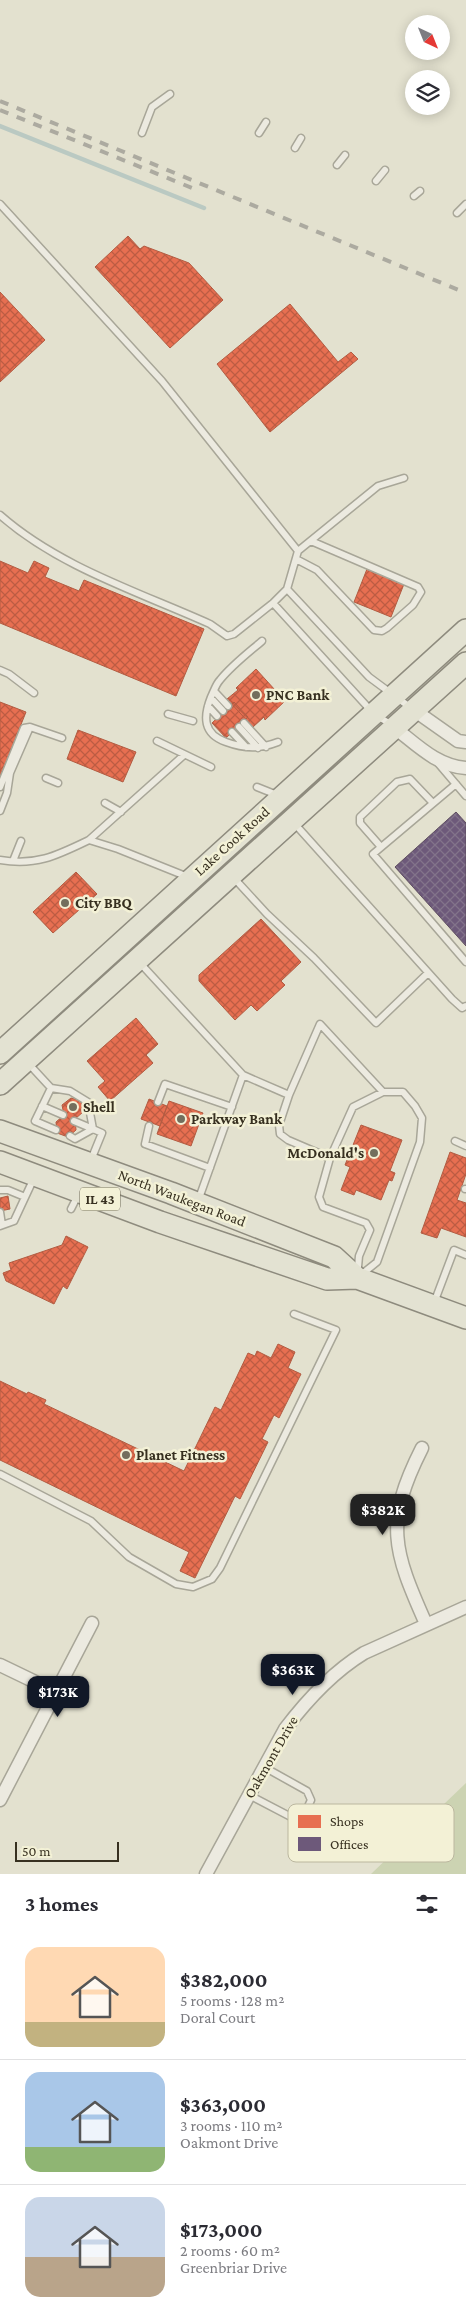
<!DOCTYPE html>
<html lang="en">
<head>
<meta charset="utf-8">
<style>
	:root { --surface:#fff; --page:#f7f7f7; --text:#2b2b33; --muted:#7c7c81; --line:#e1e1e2; --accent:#111827 }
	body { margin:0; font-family:"Crimson Pro",serif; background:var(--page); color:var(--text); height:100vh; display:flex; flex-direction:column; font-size:19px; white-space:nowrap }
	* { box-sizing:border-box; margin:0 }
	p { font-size:16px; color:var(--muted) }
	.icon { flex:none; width:28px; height:28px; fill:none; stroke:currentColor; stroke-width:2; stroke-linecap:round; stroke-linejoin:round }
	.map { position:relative; height:1874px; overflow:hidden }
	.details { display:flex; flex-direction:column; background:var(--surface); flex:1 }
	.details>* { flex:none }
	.needle { width:32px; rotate:137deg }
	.tools { position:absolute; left:405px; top:15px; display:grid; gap:10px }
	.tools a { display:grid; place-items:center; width:45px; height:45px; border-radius:50%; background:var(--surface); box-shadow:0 2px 12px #0003; font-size:25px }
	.scale { position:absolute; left:15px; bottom:12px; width:104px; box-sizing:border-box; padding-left:5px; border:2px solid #373020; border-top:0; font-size:14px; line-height:18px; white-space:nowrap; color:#373020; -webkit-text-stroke:4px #f3f1d6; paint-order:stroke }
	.price { position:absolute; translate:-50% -42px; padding:0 11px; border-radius:10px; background:var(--accent); color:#fff; font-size:16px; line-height:32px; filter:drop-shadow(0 1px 2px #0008) }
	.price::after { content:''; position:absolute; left:50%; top:30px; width:15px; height:11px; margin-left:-8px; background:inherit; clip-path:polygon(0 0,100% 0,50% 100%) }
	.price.active { background:#222; color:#fff }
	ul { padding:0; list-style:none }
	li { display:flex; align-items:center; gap:15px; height:125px; padding:0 25px }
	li+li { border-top:1px solid var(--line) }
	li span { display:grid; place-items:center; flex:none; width:140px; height:100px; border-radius:15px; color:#555 }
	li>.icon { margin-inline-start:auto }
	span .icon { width:60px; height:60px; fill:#fffc; stroke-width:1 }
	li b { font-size:21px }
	h2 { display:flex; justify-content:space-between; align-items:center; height:60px; padding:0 25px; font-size:21px }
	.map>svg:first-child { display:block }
	.green { fill:#ccd3b2 }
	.shops { fill:url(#shops-cross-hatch); stroke:#b25c42 }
	.offices { fill:url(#offices-cross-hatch); stroke:#5d4d5f }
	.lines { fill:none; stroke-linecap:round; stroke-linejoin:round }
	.stream { stroke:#bac9c2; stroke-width:4.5 }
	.service-casing { stroke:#a8a698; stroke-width:9 }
	.minor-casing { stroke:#a8a698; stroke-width:15 }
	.primary-casing { stroke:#8e8b7e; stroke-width:24 }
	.service { stroke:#eceae0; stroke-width:6 }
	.minor { stroke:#eceae0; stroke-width:12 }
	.primary { stroke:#e3e2d2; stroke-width:21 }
	.rail { stroke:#acaaa0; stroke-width:4; stroke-dasharray:9 9; stroke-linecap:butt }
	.poi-dot { fill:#736e5d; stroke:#f3f1d6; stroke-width:2 }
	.labels { text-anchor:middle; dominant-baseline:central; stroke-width:5; stroke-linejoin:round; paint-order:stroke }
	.shield { fill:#f3f1d6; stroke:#6f6a57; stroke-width:1 }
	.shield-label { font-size:14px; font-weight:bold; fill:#373020 }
	.poi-label { font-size:15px; font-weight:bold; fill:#373020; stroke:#f3f1d6; text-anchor:start }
	.street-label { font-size:15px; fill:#373020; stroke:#f3f1d6 }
	.key { fill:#f3f1d6; stroke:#bbb79f; stroke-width:1 }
	.key-label { font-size:14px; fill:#373020 }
</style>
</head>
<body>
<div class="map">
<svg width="466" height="1874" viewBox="0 0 466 1874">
	<defs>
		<pattern id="shops-cross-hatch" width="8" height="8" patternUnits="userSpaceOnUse" patternTransform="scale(1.25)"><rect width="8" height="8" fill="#e76f51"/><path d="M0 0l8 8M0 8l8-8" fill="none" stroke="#bc5c43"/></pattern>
		<pattern id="offices-cross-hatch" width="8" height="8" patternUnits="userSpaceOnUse" patternTransform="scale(1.25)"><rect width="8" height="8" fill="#6d597a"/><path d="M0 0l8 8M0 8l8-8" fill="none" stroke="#82738a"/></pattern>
	</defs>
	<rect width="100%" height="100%" fill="#e3e1cf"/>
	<path class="green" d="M466 1783V1874H371Z"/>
	<path class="shops" d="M128 236 140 249 144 246 189 263 223 300 170 348 95 267Z
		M0 292 45 340 0 382Z
		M290 304 338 362 351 352 358 359 270 432 217 364Z
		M0 561 28 573 34 561 49 568 45 577 79 591 84 580 204 629 176 696 0 623Z
		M367 569 404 584 391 617 354 602Z
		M256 669 285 701 265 720 264 717 253 727 227 699 238 690 236 688Z
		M0 702 26 712 0 777Z
		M234 702 248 717 226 738 212 723Z
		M78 730 136 752 123 782 67 759Z
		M76 872 97 894 53 933 33 912Z
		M261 919 301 962 281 981 285 985 257 1011 251 1005 235 1020 199 981V975Z
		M136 1018 158 1044 146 1055 153 1063 110 1101 98 1087 105 1081 87 1061Z
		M71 1098 81 1101 83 1112 75 1119 76 1130 68 1137 57 1133 56 1122 64 1115 62 1105Z
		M149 1099 167 1106 160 1126 141 1119Z
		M169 1101 203 1113 191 1146 157 1134Z
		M361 1125 402 1140 390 1171 395 1173 392 1181 389 1180 381 1200 356 1190 354 1195 341 1190 350 1167 345 1165Z
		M450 1152 466 1158V1174L457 1200 466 1203V1237L441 1228 437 1238 421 1233Z
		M8 1196 10 1209 0 1211V1198Z
		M66 1236 88 1247 67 1289 63 1286 54 1304 6 1281 3 1273 11 1270 9 1263 62 1245Z
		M278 1344 295 1352 288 1368 301 1374 279 1418 274 1415 262 1439 268 1442 240 1499 235 1496 195 1578 180 1571 189 1552 0 1460V1381L27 1394 28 1392 46 1400 44 1404 184 1471 215 1407 221 1410 248 1353 255 1356 257 1351 271 1358Z"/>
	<path class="offices" d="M456 812 466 823V946L395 867Z"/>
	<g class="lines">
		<path class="stream" d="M0 126 204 208"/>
		<g class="service-casing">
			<path id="service" d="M142 133 152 107 170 94
				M259 133 266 122
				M295 148 301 138
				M337 165 345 155
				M376 181 385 170
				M414 196 420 191
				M0 204 162 381 298 551 287 589 273 603 234 634 227 636 210 624C139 592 59 567 0 515
				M457 213 466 204
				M298 551 378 486 404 478
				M296 559 317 570 374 630 382 631 387 628 413 605 421 592 418 587 311 541
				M287 589 369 677 411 708
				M273 603 374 714 392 725
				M262 641C248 653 232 665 220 680 216 684 214 691 211 697 203 717 203 734 226 742 245 749 260 749 278 742
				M0 670 9 674 34 693
				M214 691 228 706
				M211 698 223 711
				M208 706 217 716
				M168 714 193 721
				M244 723 266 747
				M239 727 258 748
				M232 732 246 747
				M157 741 211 767
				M438 763 466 796
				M46 778 58 783
				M456 784 373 854 466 962
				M0 787 24 728 30 727 62 738
				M257 787 277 795
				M105 803 121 812
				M0 811 7 793 10 773 30 727
				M294 823 452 999 462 1008 466 1006
				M89 840 184 755
				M381 847 360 823V817L397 782 410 779 432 802
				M0 860C36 866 56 856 89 840L118 849 188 877
				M13 861 21 841
				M233 877 267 914 314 958 376 1023 428 973
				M140 963 243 1075 289 1095 279 1125 280 1134 288 1140 330 1158
				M27 1062 51 1088 70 1091 88 1102 93 1129 102 1133 91 1160
				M51 1088 35 1121 56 1130
				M383 1092H403L415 1106 422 1118 420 1142 377 1262 357 1278 359 1256 370 1230 366 1223 323 1207 319 1197 330 1158 353 1107Z
				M289 1095 320 1024 383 1092
				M158 1102 165 1084 232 1107
				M42 1106 63 1115
				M74 1121 93 1129
				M149 1126 145 1144 210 1168
				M70 1136 75 1139 93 1129
				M455 1141 466 1146
				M465 1189H466
				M0 1190H8L25 1197
				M198 1201 243 1075
				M71 1209 78 1195
				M0 1212 2 1225
				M0 1226 14 1221 34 1178
				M434 1303 454 1250 466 1255
				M0 1474 91 1521 129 1557 176 1584 193 1587 212 1579 220 1568 336 1330 294 1314
				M249 1795 293 1818 305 1813 311 1800 307 1791 264 1767"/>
		</g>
		<g class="minor-casing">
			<path id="minor" d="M414 710 458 741 466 742
				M395 728C417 745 437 766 466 768
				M422 1448C384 1523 393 1550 426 1624
				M0 1665 56 1692
				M0 1800 92 1623
				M206 1874 285 1729C307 1700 333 1672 364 1653L466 1607"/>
		</g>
		<g class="primary-casing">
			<path id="primary" d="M0 1053 466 630
				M0 1084 466 663
				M0 1131 171 1193 334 1257 357 1278
				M0 1162 160 1222 327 1279 357 1278 466 1318"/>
		</g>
		<use href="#service" class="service"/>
		<use href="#minor" class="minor"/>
		<use href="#primary" class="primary"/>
		<path class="rail" d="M0 101 466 293
			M0 110 197 190"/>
	</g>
	<g class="poi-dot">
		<circle cx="256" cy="695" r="5"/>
		<circle cx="65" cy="903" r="5"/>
		<circle cx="73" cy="1107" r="5"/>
		<circle cx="181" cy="1119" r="5"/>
		<circle cx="374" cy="1153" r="5"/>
		<circle cx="126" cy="1455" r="5"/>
	</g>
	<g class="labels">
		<rect class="shield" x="80" y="1187.5" width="40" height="23" rx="4"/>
		<g class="shield-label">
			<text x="100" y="1199">IL 43</text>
		</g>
		<g class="poi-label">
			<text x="266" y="695">PNC Bank</text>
			<text x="75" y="903">City BBQ</text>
			<text x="83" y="1107">Shell</text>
			<text x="191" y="1119">Parkway Bank</text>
			<text x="364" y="1153" text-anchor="end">McDonald's</text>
			<text x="136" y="1455">Planet Fitness</text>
		</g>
		<g class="street-label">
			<text transform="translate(232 841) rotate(-42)">Lake Cook Road</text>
			<text transform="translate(182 1198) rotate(21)">North Waukegan Road</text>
			<text transform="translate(271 1757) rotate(-60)">Oakmont Drive</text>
		</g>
	</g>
	<rect x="288" y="1804" width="166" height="58" rx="8" class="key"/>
	<rect x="298" y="1815" width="23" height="13" fill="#e76f51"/>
	<rect x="298" y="1837" width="23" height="14" fill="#6d597a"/>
	<g class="key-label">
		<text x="330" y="1826">Shops</text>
		<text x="330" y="1849">Offices</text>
	</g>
</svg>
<div class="tools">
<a><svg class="needle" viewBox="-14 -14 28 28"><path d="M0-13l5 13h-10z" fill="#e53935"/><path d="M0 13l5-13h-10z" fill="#7c7c81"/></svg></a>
<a><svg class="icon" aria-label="layers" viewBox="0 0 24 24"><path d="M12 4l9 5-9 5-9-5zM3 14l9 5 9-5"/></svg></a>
</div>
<div class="scale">50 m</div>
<b class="price active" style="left:383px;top:1536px">$382K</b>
<b class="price" style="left:293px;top:1696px">$363K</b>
<b class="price" style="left:58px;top:1718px">$173K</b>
</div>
<section class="details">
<h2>3 homes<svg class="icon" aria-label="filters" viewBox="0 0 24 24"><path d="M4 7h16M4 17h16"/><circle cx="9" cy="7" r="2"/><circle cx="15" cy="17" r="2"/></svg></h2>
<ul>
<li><span style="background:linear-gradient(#ffd9b3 75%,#c2b280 0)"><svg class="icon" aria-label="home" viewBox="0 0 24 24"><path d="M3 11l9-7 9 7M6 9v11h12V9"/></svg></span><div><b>$382,000</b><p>5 rooms · 128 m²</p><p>Doral Court</p></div></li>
<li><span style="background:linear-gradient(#a9c7e8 75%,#8fb573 0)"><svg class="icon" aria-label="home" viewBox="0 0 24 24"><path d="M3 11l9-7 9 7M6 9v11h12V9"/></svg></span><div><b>$363,000</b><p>3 rooms · 110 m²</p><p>Oakmont Drive</p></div></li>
<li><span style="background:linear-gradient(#c9d6e8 60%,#b9a48a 0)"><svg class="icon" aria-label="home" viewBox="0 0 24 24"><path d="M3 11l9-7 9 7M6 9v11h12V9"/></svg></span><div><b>$173,000</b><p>2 rooms · 60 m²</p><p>Greenbriar Drive</p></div></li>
</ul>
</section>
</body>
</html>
